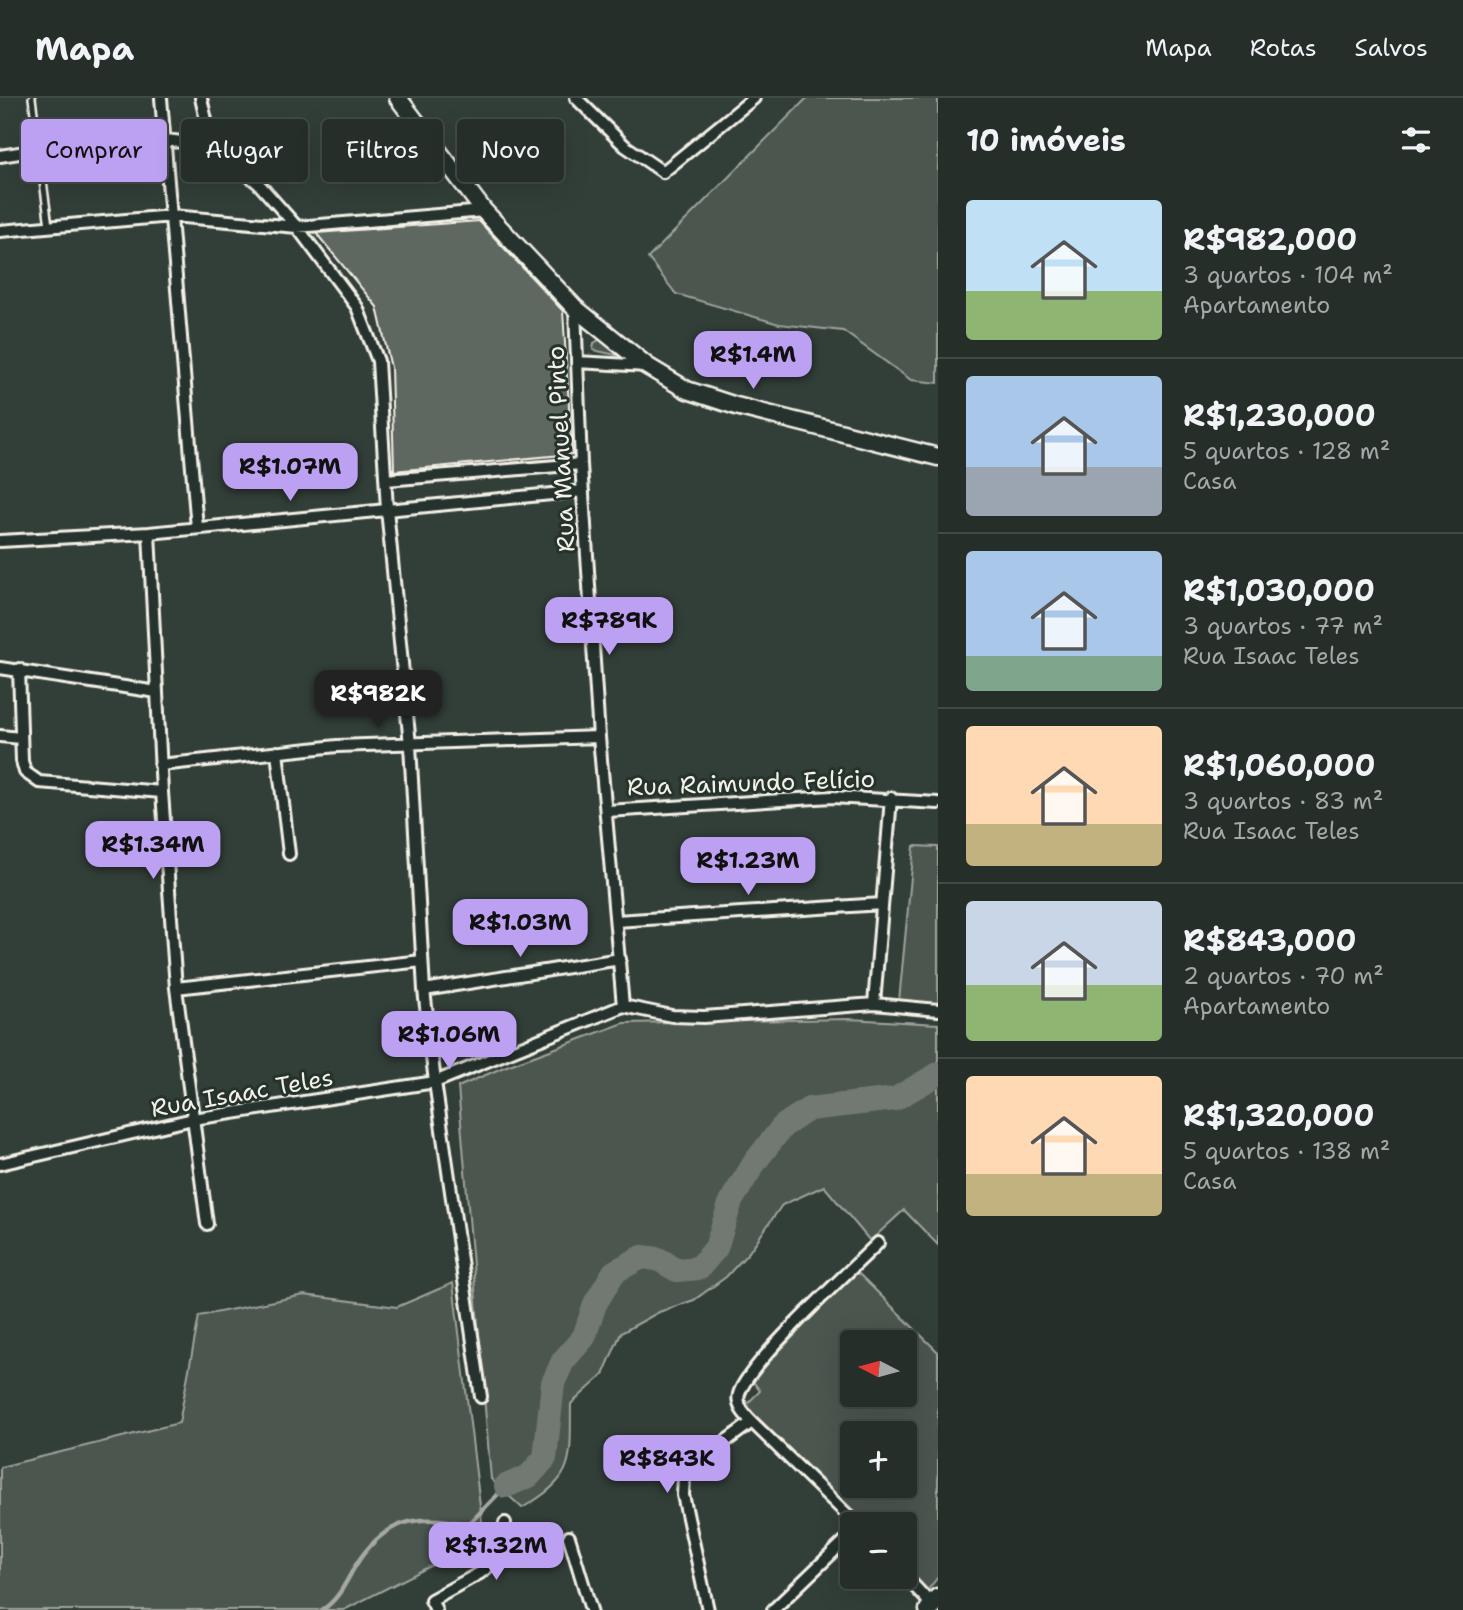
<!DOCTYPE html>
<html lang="pt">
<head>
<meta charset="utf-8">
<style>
	:root { --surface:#262e2a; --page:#323a36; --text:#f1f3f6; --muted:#a4a8a8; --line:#424a47; --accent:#bca0f2 }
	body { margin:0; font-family:"Shantell Sans",sans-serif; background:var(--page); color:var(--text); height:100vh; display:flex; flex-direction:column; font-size:26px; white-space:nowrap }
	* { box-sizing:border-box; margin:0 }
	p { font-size:23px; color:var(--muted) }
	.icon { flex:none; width:38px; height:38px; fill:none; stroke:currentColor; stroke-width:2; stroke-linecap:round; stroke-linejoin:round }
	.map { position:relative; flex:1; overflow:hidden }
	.panel { display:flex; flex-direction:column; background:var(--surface); width:525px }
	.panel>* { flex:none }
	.top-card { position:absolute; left:21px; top:21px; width:665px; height:63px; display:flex; gap:14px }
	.needle { width:46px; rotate:276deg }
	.tools { position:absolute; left:840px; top:1232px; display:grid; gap:14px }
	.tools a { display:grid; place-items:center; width:77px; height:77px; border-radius:7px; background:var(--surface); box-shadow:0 7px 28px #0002,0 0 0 2px var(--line); font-size:35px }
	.price { position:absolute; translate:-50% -60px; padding:0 16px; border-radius:14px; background:var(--accent); color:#111; font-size:23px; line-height:46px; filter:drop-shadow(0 2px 4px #0008) }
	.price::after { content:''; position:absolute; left:50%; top:42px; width:21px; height:16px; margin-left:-10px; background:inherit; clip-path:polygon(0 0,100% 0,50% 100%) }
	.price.selected { background:#222; color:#fff }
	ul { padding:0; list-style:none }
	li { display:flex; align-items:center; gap:21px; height:175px; padding:0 28px }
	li+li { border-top:2px solid var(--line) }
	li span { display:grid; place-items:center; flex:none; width:196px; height:140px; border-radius:7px; color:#555 }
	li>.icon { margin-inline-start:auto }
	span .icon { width:84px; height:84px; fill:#fffc; stroke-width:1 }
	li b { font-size:30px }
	h2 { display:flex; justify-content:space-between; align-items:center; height:84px; padding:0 28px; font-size:30px }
	.chip { padding:0 24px; border-radius:7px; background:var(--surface); box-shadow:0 7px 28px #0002,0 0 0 2px var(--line); font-size:24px; line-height:63px }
	.chip.selected { background:var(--accent); color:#111 }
	header { display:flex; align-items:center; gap:42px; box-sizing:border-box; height:98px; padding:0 35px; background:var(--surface); border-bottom:2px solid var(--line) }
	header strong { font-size:33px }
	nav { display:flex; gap:38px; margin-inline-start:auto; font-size:24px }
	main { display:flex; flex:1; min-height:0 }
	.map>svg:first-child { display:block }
	.green { fill:#4c564f; stroke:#a0a49c; stroke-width:2; fill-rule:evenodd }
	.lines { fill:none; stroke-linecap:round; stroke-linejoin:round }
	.stream { stroke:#a6a9a1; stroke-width:4.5 }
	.river { stroke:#727972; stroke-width:24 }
	.building { fill:#5f6861; stroke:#f4f1e8; stroke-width:2 }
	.lane-casing { stroke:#f4f1e8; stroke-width:10 }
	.street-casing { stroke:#f4f1e8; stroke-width:16 }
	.secondary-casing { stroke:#f4f1e8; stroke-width:21 }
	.primary-casing { stroke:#f4f1e8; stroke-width:23 }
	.lane { stroke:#26332d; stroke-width:5 }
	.street { stroke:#26332d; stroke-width:10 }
	.secondary { stroke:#26332d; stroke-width:16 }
	.primary { stroke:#26332d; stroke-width:18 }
	.labels { text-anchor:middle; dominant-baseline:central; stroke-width:6; stroke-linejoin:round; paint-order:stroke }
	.street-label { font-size:24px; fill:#f4f1e8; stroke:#26332d }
</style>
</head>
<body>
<header>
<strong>Mapa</strong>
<nav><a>Mapa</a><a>Rotas</a><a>Salvos</a></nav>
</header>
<main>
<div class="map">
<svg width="938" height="1512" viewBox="0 0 938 1512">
	<rect width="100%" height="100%" fill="#323e38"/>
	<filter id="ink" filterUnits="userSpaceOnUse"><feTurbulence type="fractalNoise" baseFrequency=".0143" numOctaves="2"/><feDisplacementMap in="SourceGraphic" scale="14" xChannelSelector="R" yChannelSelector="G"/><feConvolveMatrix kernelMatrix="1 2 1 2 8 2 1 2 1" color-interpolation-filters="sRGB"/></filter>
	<g filter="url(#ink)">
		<path class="green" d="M807 0H938V285L911 282 843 233 779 226 676 196 648 160Z
			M601 241 625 259 593 252 594 245Z
			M914 748 938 749V907L899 903Z
			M849 921 938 926V1147L904 1112 870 1143 824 1088 782 1107 749 1154 726 1179 694 1202 659 1214 621 1235 603 1277 571 1306C570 1362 577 1379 522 1410L491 1381 458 989 504 969 624 925Z
			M856 1173 938 1254V1479L927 1493 905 1471V1426H861L745 1308 760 1293 752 1282ZM852 1244H905V1297H852ZM852 1335H905V1388H852Z
			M453 1185 484 1441 344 1512H0V1369L179 1325 199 1218 304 1197 397 1209Z"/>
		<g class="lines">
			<path class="stream" d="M322 1512C338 1502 345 1486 354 1470 382 1423 416 1414 468 1427L506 1388"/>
			<path class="river" d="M506 1388 529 1378 545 1360 553 1285 563 1263 584 1239 595 1206 614 1174 642 1159 658 1161 677 1172 699 1170 716 1150 731 1103 755 1064 783 1028 809 1011 895 1001 938 976"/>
		</g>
		<path class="building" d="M479 123 563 213 572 356 394 373 391 270 377 209 316 135Z"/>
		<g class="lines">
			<g class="lane-casing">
				<path id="lane" d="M32 0 49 128"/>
			</g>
			<g class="street-casing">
				<path id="street" d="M161 0 197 430
					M201 0 212 48
					M576 0 625 48 663 74 754 0
					M166 42 212 48 258 85 297 129 357 209 378 263 387 411 410 647 424 892 435 984 481 1299
					M0 58 38 52
					M0 133 172 118 297 129 484 113
					M575 210 581 366 599 639 623 908
					M577 264 647 268
					M386 382 581 366
					M149 435 162 694 176 890 207 1126
					M0 443 149 435 583 393
					M0 570 157 594
					M19 571 22 663 25 674 39 684 162 694
					M0 638 21 640
					M277 654 289 756
					M160 667 337 648 599 639
					M607 713 832 699 938 705
					M616 823 882 806
					M176 890 422 863
					M424 892 620 861
					M874 906 891 700
					M0 1066 193 1021 435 984 623 908 672 918 704 919 874 906 938 912
					M857 1426 752 1324C744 1316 736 1307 739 1296 748 1265 850 1173 878 1145
					M569 1439 591 1512
					M905 1478 932 1507
					M436 1512 431 1502 480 1475 499 1460 505 1425
					M708 1512 683 1397 684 1379 689 1370 752 1324
					M773 1512 852 1436"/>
			</g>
			<g class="secondary-casing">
				<path id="secondary" d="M398 0 484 113 575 210 647 268 687 292 736 308 938 359"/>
			</g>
			<g class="primary-casing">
				<path id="primary" d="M929 1512 938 1500"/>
			</g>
			<use href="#lane" class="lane"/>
			<use href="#street" class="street"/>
			<use href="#secondary" class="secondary"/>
			<use href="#primary" class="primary"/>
		</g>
	</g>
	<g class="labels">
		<g class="street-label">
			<text transform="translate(561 351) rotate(-93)">Rua Manuel Pinto</text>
			<text transform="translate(751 685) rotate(-2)">Rua Raimundo Felício</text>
			<text transform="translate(242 995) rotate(-10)">Rua Isaac Teles</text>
		</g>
	</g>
</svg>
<div class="tools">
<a><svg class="needle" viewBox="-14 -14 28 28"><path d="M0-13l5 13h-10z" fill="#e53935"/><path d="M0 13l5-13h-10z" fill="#a4a8a8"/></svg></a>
<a>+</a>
<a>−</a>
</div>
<b class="price" style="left:753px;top:293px">R$1.4M</b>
<b class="price" style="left:290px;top:405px">R$1.07M</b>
<b class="price" style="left:609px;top:559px">R$789K</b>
<b class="price selected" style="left:378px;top:632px">R$982K</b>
<b class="price" style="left:153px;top:783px">R$1.34M</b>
<b class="price" style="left:748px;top:799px">R$1.23M</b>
<b class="price" style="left:520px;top:861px">R$1.03M</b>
<b class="price" style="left:449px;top:973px">R$1.06M</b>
<b class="price" style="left:667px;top:1397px">R$843K</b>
<b class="price" style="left:496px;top:1484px">R$1.32M</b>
<div class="top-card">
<a class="chip selected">Comprar</a>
<a class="chip">Alugar</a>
<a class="chip">Filtros</a>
<a class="chip">Novo</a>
</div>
</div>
<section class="panel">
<h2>10 imóveis<svg class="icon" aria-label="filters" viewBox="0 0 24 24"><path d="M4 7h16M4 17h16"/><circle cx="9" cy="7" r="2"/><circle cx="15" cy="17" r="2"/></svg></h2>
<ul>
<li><span style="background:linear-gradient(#bfe0f5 65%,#8fb573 0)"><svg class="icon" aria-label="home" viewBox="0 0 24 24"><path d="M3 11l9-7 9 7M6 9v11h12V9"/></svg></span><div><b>R$982,000</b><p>3 quartos · 104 m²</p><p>Apartamento</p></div></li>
<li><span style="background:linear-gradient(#a9c7e8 65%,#9aa5b1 0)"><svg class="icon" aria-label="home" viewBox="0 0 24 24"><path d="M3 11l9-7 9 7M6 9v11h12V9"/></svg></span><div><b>R$1,230,000</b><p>5 quartos · 128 m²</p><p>Casa</p></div></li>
<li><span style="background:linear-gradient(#a9c7e8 75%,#7fa58c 0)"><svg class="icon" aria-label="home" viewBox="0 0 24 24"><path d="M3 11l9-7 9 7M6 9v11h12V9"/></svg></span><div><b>R$1,030,000</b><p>3 quartos · 77 m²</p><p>Rua Isaac Teles</p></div></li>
<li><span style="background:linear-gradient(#ffd9b3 70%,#c2b280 0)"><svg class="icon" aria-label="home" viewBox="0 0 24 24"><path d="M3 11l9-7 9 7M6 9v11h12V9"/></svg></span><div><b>R$1,060,000</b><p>3 quartos · 83 m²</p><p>Rua Isaac Teles</p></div></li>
<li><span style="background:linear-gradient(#c9d6e8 60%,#8fb573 0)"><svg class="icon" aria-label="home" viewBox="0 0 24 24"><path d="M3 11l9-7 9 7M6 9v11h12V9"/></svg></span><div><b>R$843,000</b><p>2 quartos · 70 m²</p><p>Apartamento</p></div></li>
<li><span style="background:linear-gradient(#ffd9b3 70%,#c2b280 0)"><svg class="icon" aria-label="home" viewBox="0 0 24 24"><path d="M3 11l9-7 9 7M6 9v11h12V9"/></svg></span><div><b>R$1,320,000</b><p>5 quartos · 138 m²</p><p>Casa</p></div></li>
</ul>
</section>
</main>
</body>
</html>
